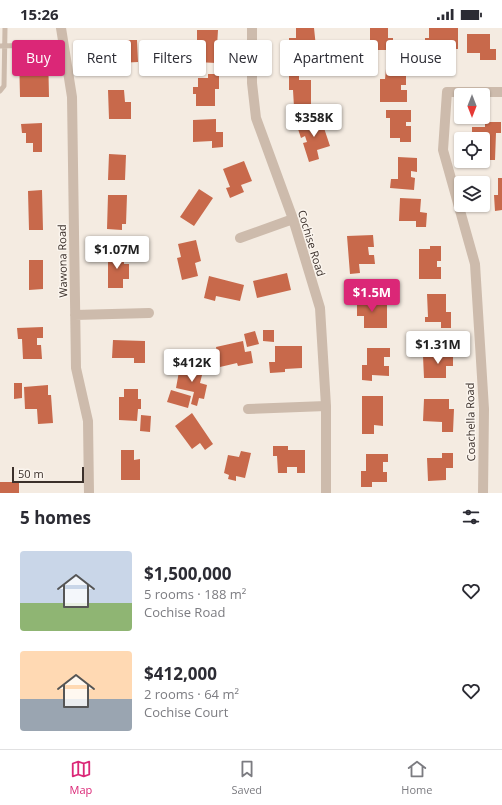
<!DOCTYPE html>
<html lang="en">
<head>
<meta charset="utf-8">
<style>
	:root { --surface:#fff; --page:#f2f2f3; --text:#2b2b33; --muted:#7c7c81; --line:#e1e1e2; --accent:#db2777 }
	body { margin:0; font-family:"Open Sans",sans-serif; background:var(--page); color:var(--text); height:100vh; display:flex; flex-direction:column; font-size:15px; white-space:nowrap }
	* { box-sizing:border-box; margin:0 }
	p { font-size:13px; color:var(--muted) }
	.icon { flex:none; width:22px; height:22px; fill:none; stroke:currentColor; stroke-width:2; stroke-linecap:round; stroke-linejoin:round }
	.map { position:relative; height:465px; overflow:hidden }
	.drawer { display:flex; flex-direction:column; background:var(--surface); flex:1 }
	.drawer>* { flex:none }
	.hud { position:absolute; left:12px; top:12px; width:478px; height:36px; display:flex; gap:8px }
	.needle { width:26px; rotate:180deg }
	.buttons { position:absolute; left:454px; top:60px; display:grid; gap:8px }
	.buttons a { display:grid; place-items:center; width:36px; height:36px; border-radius:4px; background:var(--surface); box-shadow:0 1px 3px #0004; font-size:20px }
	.scale { position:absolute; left:12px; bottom:10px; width:72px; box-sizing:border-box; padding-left:4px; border:2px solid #3b302b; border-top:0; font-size:11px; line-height:14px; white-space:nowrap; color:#3b302b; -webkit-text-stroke:3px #fbf5ee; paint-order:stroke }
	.price { position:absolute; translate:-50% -34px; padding:0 9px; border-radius:4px; background:#fff; color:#222; font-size:13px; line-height:26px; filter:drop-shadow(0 1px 2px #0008) }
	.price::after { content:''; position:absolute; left:50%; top:24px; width:12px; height:9px; margin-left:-6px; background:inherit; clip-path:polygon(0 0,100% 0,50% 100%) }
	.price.selected { background:var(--accent); color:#fff }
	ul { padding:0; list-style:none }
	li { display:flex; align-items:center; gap:12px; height:100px; padding:0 20px }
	li span { display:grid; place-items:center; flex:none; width:112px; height:80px; border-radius:4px; color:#555 }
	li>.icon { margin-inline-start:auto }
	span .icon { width:48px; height:48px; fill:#fffc; stroke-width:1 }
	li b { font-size:17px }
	h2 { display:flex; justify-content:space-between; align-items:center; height:48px; padding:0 20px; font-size:17px }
	.tag { padding:0 14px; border-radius:4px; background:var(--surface); box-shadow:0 1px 3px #0004; font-size:14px; line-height:36px }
	.tag.selected { background:var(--accent); color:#fff }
	.status { display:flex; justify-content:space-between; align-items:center; height:28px; padding:0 20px; background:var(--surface); direction:ltr }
	.status svg { height:11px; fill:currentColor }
	.tab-bar { display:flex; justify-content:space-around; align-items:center; height:56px; border-top:1px solid var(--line); background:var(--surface); font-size:11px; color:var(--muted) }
	.tab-bar a { display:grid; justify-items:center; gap:2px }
	.tab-bar .selected { color:var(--accent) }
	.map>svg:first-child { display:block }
	.building { fill:#c8694b }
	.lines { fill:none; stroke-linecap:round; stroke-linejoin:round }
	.lane { stroke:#cdbbac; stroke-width:5 }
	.street { stroke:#cdbbac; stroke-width:10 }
	.labels { text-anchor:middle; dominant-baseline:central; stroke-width:3; stroke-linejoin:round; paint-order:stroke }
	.street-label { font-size:11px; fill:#3b302b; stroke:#fbf5ee }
</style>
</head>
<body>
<div class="status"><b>15:26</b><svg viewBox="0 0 49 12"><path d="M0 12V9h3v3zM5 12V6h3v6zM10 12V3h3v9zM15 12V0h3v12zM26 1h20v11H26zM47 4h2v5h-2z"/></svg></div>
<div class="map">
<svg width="502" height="465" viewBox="0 0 502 465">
	<rect width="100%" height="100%" fill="#f4ebe1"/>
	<path class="building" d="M296 0H314L316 19H300V26H289V10H296Z
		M370 0H388V10H393V22H370Z
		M429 0H458V21H425V10H429Z
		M197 2H218L216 35 197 34Z
		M467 6H490V21H496V32H480V25H467Z
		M101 12H137L138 34 118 35V23H101Z
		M48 24 49 69H20L19 25Z
		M386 41H406V57H401V62H407V74H380V51H385Z
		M289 42H299V52H311V79H294L293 62H289Z
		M208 46H219V61H215V78H196V66H193V59H198V50H208Z
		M108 62H124L125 74H131V91H109Z
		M386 82H411V94H406V98H411V114H400V110H390V90H386Z
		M216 91V104H223V119L212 120V113L193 114V92Z
		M321 91 330 118 317 122 319 131 309 134 303 115 307 114 305 108 301 110 297 98Z
		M485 94H501V105H496L495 132H486V121H483V111H472V99H485Z
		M42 95V124H33V115H26V105H22L21 96Z
		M109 126 126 127 125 152H108Z
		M398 129 417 130V144L411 143V149L415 150 414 162 390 160 391 151H398Z
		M244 133 252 153 241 157 244 164 230 170 226 160 230 159 223 141Z
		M498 150H502V182L495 183 494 167H498Z
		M199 161 213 170 194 198 180 189Z
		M42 162 43 202H29L28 163Z
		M108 167H127L126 196H122V202L107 201Z
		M400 170 421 171 420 184 427 185 426 199H416V193H399Z
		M373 207 374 219H368L369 227H374L375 236H359L360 245 350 246 347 208Z
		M196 212 201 233 195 235 198 248 182 252 177 230 181 229 178 216Z
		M430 218H441V233H437V239H441V251H419V221H430Z
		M108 225H124V236H129V251H123V260H108Z
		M29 232H43V261L29 262Z
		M287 245 291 262 257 270 253 253Z
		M209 248 244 257 240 273 216 268 215 273 204 270Z
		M427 266H446V284H451V300H441V294H425V289H428Z
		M357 267H368V277H387V300H364V288H357Z
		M43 299V310H37V317H41L42 331H23L22 311H18L17 300Z
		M263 302H274V314L263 313Z
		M255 303 259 316 247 319 244 306Z
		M113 312 145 313V335H134V330H112Z
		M243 313 245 324 251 323 253 335 238 338 237 335 220 339 216 319Z
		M275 318H302V340L285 341V344L270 345 269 334H275Z
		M367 320H390V329H384V338H389V348L372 347V353L362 352V337H367Z
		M453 322V338H446V350H424L423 328 443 327V323Z
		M180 338 203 343 200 355 207 357 204 371 199 370 197 378 191 376 194 364 176 360Z
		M14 355H22V370L14 371Z
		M48 357V367H51L53 395 38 396 37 381H25L24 359Z
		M124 361H138V371H141V381H138L137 393 119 392V369H124Z
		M171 362 191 368 188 380 167 374Z
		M362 368H383V398L374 397V406H362Z
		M424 371H449V381H454L453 404H442V394L423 393Z
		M192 385 213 416 205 422 200 415 192 421 175 398Z
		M141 387 151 388 150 404 140 403Z
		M273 418H288V422H305V445H297V439H287V445H278L277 428H273Z
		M121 422H134V432L140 431V452H121Z
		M241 423 251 425 245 450 236 448V453L228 451 229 447 224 445 228 427 239 429Z
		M442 425H453V440H446V452L428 453 427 430H442Z
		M366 426H388V434H383V444H387V454H372V459H361V443H366Z
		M0 454H19V465H0Z"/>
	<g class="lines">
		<path class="lane" d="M0 18 40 17
			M0 63 4 58 5 0"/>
		<path class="street" d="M61 0 72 69 76 340 88 393 89 465
			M252 0V55L256 90 293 191 320 280 326 378V465
			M240 210 293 191
			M75 287 149 285
			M248 381 326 378
			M483 465 484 381 475 236 443 122 447 64H502"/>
	</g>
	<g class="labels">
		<g class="street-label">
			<text transform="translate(312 215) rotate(73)">Cochise Road</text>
			<text transform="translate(62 233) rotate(-91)">Wawona Road</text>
			<text transform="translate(470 394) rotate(-91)">Coachella Road</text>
		</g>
	</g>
</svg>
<div class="buttons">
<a><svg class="needle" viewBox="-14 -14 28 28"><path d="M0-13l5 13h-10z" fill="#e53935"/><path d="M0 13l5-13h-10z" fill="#7c7c81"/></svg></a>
<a><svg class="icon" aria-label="locate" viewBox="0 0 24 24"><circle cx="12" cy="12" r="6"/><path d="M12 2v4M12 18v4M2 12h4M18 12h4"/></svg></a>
<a><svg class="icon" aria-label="layers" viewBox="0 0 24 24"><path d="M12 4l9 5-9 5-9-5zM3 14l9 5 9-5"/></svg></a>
</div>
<div class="scale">50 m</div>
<b class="price" style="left:314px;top:110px">$358K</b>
<b class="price" style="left:117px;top:242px">$1.07M</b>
<b class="price selected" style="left:372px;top:285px">$1.5M</b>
<b class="price" style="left:438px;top:337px">$1.31M</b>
<b class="price" style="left:192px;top:355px">$412K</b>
<div class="hud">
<a class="tag selected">Buy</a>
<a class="tag">Rent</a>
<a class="tag">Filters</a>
<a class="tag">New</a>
<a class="tag">Apartment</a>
<a class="tag">House</a>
</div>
</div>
<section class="drawer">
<h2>5 homes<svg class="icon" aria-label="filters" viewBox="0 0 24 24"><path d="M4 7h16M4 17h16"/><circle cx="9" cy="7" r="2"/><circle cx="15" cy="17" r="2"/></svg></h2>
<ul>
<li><span style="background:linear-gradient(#c9d6e8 65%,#8fb573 0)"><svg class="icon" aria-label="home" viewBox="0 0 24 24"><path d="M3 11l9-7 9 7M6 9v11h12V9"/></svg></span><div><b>$1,500,000</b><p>5 rooms · 188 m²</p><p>Cochise Road</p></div><svg class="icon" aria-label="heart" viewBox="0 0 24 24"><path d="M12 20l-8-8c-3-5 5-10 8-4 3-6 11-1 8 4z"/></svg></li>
<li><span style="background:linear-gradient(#ffd9b3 60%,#9aa5b1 0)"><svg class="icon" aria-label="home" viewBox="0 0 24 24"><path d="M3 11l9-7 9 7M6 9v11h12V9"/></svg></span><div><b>$412,000</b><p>2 rooms · 64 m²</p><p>Cochise Court</p></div><svg class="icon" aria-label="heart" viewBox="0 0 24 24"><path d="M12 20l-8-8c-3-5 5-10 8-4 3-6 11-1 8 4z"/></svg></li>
</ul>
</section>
<nav class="tab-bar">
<a class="selected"><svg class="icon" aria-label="map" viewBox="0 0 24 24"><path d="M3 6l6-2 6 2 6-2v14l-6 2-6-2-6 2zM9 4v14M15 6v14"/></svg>Map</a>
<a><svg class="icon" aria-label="saved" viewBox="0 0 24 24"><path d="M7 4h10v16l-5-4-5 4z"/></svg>Saved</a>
<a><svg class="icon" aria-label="home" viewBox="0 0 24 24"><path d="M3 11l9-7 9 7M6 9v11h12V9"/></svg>Home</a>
</nav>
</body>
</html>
